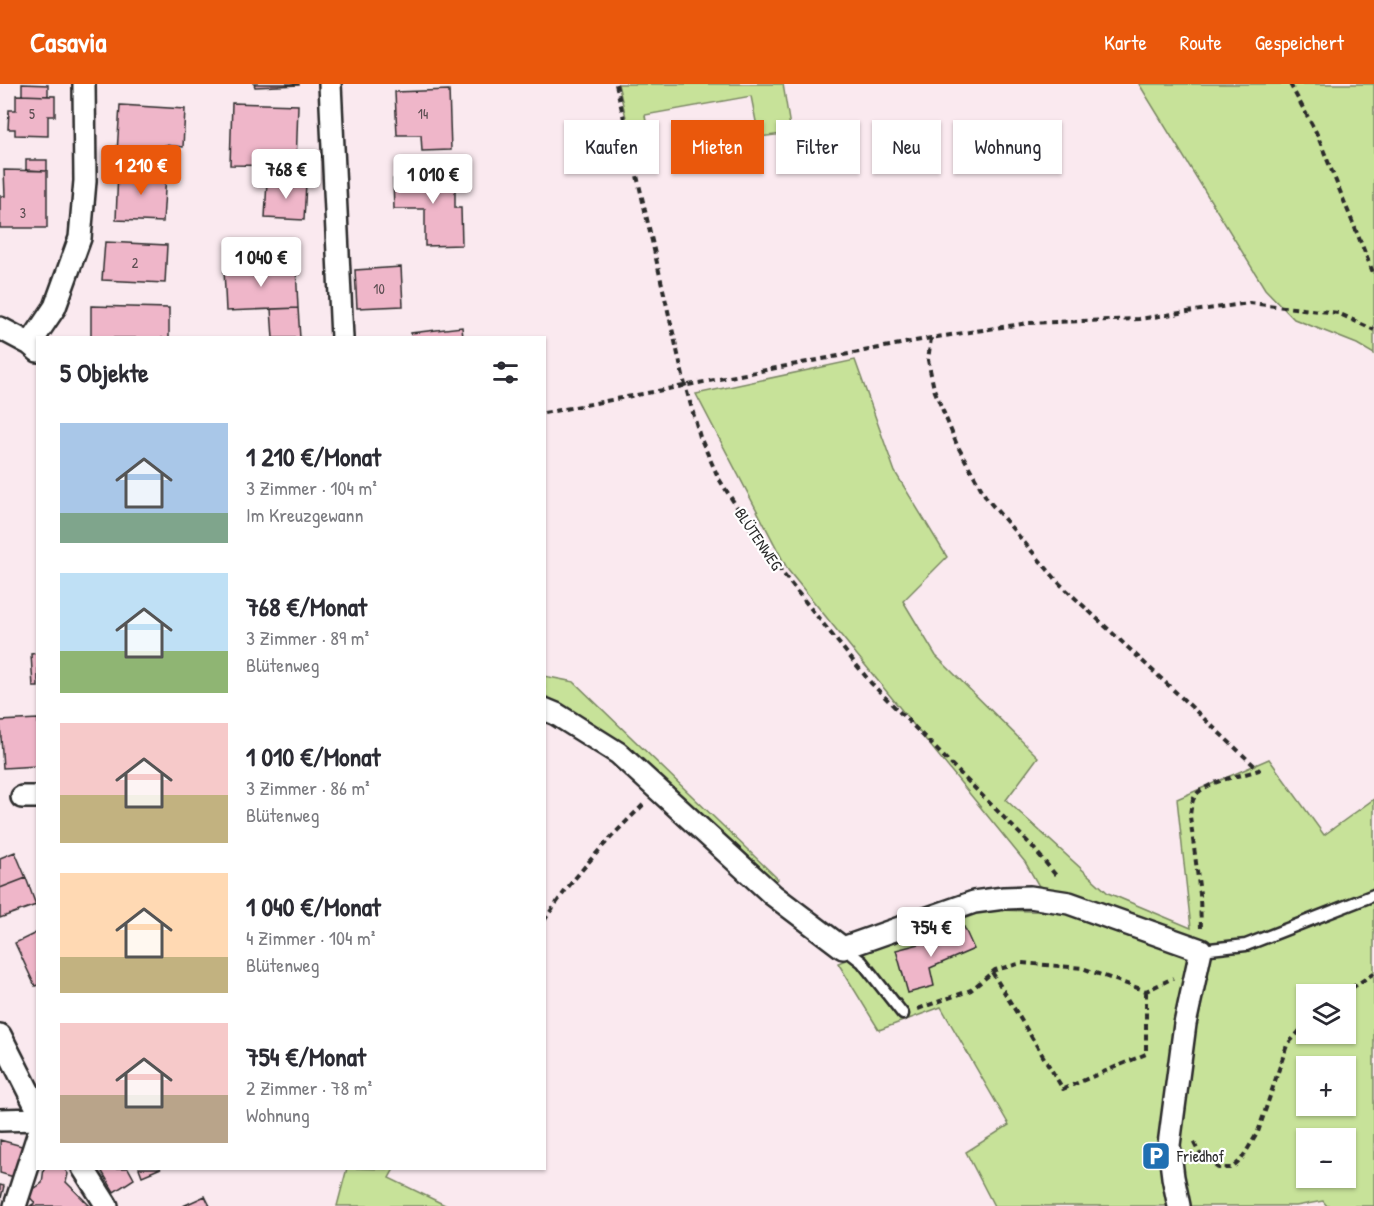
<!DOCTYPE html>
<html lang="de">
<head>
<meta charset="utf-8">
<style>
	:root { --surface:#fff; --page:#f7f7f7; --text:#2b2b33; --muted:#7c7c81; --accent:#ea580c }
	body { margin:0; font-family:"Patrick Hand",sans-serif; background:var(--page); color:var(--text); height:100vh; display:flex; flex-direction:column; font-size:22px; white-space:nowrap }
	* { box-sizing:border-box; margin:0 }
	p { font-size:20px; color:var(--muted) }
	.icon { flex:none; width:33px; height:33px; fill:none; stroke:currentColor; stroke-width:2; stroke-linecap:round; stroke-linejoin:round }
	.map { position:relative; flex:1; overflow:hidden }
	.details { position:absolute; left:36px; top:252px; width:510px; height:834px; display:flex; flex-direction:column; background:var(--surface); border-radius:0px; box-shadow:0 2px 4px #0004 }
	.details>* { flex:none }
	.top-card { position:absolute; left:564px; top:36px; width:570px; height:54px; display:flex; gap:12px }
	.controls { position:absolute; left:1296px; top:900px; display:grid; gap:12px }
	.controls a { display:grid; place-items:center; width:60px; height:60px; border-radius:0px; background:var(--surface); box-shadow:0 2px 4px #0004; font-size:30px }
	.price { position:absolute; translate:-50% -51px; padding:0 14px; border-radius:6px; background:#fff; color:#222; font-size:20px; line-height:39px; filter:drop-shadow(0 2px 3px #0008) }
	.price::after { content:''; position:absolute; left:50%; top:36px; width:18px; height:14px; margin-left:-9px; background:inherit; clip-path:polygon(0 0,100% 0,50% 100%) }
	.price.current { background:var(--accent); color:#fff }
	ul { padding:0; list-style:none }
	li { display:flex; align-items:center; gap:18px; height:150px; padding:0 24px }
	li span { display:grid; place-items:center; flex:none; width:168px; height:120px; border-radius:0px; color:#555 }
	li>.icon { margin-inline-start:auto }
	span .icon { width:72px; height:72px; fill:#fffc; stroke-width:1 }
	li b { font-size:26px }
	h2 { display:flex; justify-content:space-between; align-items:center; height:72px; padding:0 24px; font-size:26px }
	.pill { padding:0 21px; border-radius:0px; background:var(--surface); box-shadow:0 2px 4px #0004; font-size:21px; line-height:54px }
	.pill.current { background:var(--accent); color:#fff }
	header { display:flex; align-items:center; gap:36px; box-sizing:border-box; height:84px; padding:0 30px; background:var(--accent); color:#fff }
	header strong { font-size:28px }
	nav { display:flex; gap:33px; margin-inline-start:auto; font-size:21px }
	.map>svg:first-child { display:block }
	.green { fill:#c7e299; stroke:#798662; stroke-width:1.5; fill-rule:evenodd }
	.building { fill:#efb6c9; stroke:#2b2b2b; stroke-width:1.5 }
	.lines { fill:none; stroke-linecap:round; stroke-linejoin:round }
	.service-casing { stroke:#2b2b2b; stroke-width:15 }
	.minor-casing { stroke:#2b2b2b; stroke-width:26 }
	.path { stroke:#2b2b2b; stroke-width:4; stroke-dasharray:6 4.5; stroke-linecap:butt }
	.service { stroke:#fff; stroke-width:10 }
	.minor { stroke:#fff; stroke-width:21 }
	.labels { text-anchor:middle; dominant-baseline:central; stroke-width:4.5; stroke-linejoin:round; paint-order:stroke }
	.number-label { font-size:14px; fill:#5c4e52 }
	.street-label { font-size:16px; fill:#2b2b2b; stroke:#fff }
	.poi-label { font-size:16px; fill:#2b2b2b; stroke:#fff; text-anchor:start }
</style>
</head>
<body>
<header>
<strong>Casavia</strong>
<nav><a>Karte</a><a>Route</a><a>Gespeichert</a></nav>
</header>
<div class="map">
<svg width="1374" height="1122" viewBox="0 0 1374 1122">
	<rect width="100%" height="100%" fill="#fae9ef"/>
	<filter id="ink" filterUnits="userSpaceOnUse"><feTurbulence type="fractalNoise" baseFrequency=".0167" numOctaves="2"/><feDisplacementMap in="SourceGraphic" scale="12" xChannelSelector="R" yChannelSelector="G"/><feConvolveMatrix kernelMatrix="1 2 1 2 8 2 1 2 1" color-interpolation-filters="sRGB"/></filter>
	<g filter="url(#ink)">
		<path class="green" d="M618 0H783L791 49 759 53 751 12 645 31 650 63 636 75Z
			M1139 0H1374V270L1357 260 1294 235 1265 205Z
			M855 276 895 388 947 473 903 517 936 572 1038 673 1006 716 1108 809 1191 844 1177 715 1269 675 1324 751 1374 715V1122H1327L1323 1117 1296 1122H994L966 1068 1009 1041 941 923 879 946 838 879 974 825 1054 828 1025 778 788 486 696 310ZM1306 910H1346V950H1306ZM1306 982H1346V1022H1306ZM1306 1054H1346V1094H1306Z
			M544 592 574 598 778 795 773 801 624 660 560 620 545 613Z
			M347 1084 394 1085 389 1094 447 1122H337Z"/>
		<path class="building" d="M22 0 48 1V12L22 11Z
			M254 0H299V1L255 3Z
			M449 6 451 66 422 67 421 51H397L395 8Z
			M16 11 55 12V32H48V52L15 51V45H8L9 26H16Z
			M232 19 298 21 296 82 230 81Z
			M120 21 185 25 183 63 165 61 164 72 117 69Z
			M26 76H47V87L26 86Z
			M455 85V124H461L462 161 425 162V125H394L393 95H417V86Z
			M4 86 47 87V144H0V112H5Z
			M118 86 166 89 163 138 116 136Z
			M267 97 306 99 304 136 265 134Z
			M105 158 167 161 165 199 102 196Z
			M296 182 298 224 226 227 224 185Z
			M401 183 403 222 357 224 355 186Z
			M91 222 169 224V254H91Z
			M298 224 300 254H273L271 225Z
			M462 243 463 254H412L411 249Z
			M38 569V603H33L31 570Z
			M38 635V682L3 684 0 637Z
			M15 768 26 794 0 804V774Z
			M26 794 36 821 0 834V804Z
			M964 843 974 865 930 884 934 902 908 909 896 866 923 859Z
			M38 848V901L35 902 15 859Z
			M0 1056 22 1062 14 1093 0 1089Z
			M44 1084H64L68 1090 66 1098 90 1122H30L35 1119 27 1110 42 1099Z
			M100 1084H128L134 1095 114 1108Z
			M139 1084H161L142 1092Z
			M0 1101 4 1102 0 1118Z
			M205 1112 210 1122H183Z"/>
		<g class="lines">
			<g class="service-casing">
				<path id="service" d="M844 864 862 878 903 930
					M1201 866 1246 861 1374 811"/>
			</g>
			<g class="minor-casing">
				<path id="minor" d="M330 0 342 254
					M0 244 30 260 38 267
					M30 260 55 223 80 154 85 97 84 0
					M544 625 556 630 618 669 773 811 843 864 974 818 1004 814 1030 813 1069 819 1201 866 1185 940 1169 1061 1173 1093 1179 1122
					M22 713H38
					M0 951 38 1026
					M0 1036 38 1035
					M83 1084 107 1122
					M15 1122 38 1051"/>
			</g>
			<path class="path" d="M616 0 685 301 700 353 719 395 758 456 787 495 871 599 1032 762 1058 794
				M1290 0 1316 48 1374 191
				M931 254 928 276 934 305 957 361 987 415 1060 500 1259 686C1241 692 1216 695 1200 707 1192 712 1191 723 1190 732L1200 810 1201 845
				M544 329 931 254 1028 239 1139 235 1249 219 1338 229 1374 246
				M544 837C572 794 606 757 643 721
				M992 888 1063 1005 1146 970V907
				M1343 910 1374 889
				M918 925 971 906 995 886 1022 879 1082 884 1146 907 1173 894
				M1194 1059 1199 1069 1218 1084H1232L1241 1076 1258 1048 1287 961 1306 940"/>
			<use href="#service" class="service"/>
			<use href="#minor" class="minor"/>
		</g>
	</g>
	<defs>
		<g id="parking-square" transform="scale(1.5)"><rect x="-9" y="-9" width="18" height="18" rx="4" fill="#1f6fb2" stroke="#fff"/><path d="M-3.5-5.5H1a3.5 3.5 0 0 1 0 7H-1V5.5H-3.5ZM-1-3.4V-.6H.8a1.4 1.4 0 0 0 0-2.8Z" fill="#fff"/></g>
	</defs>
	<g fill-rule="evenodd">
		<use href="#parking-square" x="1156" y="1072"/>
	</g>
	<g class="labels">
		<g class="number-label">
			<text x="32" y="29">5</text>
			<text x="423" y="29">14</text>
			<text x="23" y="128">3</text>
			<text x="135" y="178">2</text>
			<text x="379" y="204">10</text>
		</g>
		<g class="street-label">
			<text transform="translate(759 455) rotate(56)">BLÜTENWEG</text>
		</g>
		<g class="poi-label">
			<text x="1177" y="1072">Friedhof</text>
		</g>
	</g>
</svg>
<div class="controls">
<a><svg class="icon" aria-label="layers" viewBox="0 0 24 24"><path d="M12 4l9 5-9 5-9-5zM3 14l9 5 9-5"/></svg></a>
<a>+</a>
<a>−</a>
</div>
<b class="price current" style="left:141px;top:112px">1 210 €</b>
<b class="price" style="left:286px;top:116px">768 €</b>
<b class="price" style="left:433px;top:121px">1 010 €</b>
<b class="price" style="left:261px;top:204px">1 040 €</b>
<b class="price" style="left:931px;top:874px">754 €</b>
<div class="top-card">
<a class="pill">Kaufen</a>
<a class="pill current">Mieten</a>
<a class="pill">Filter</a>
<a class="pill">Neu</a>
<a class="pill">Wohnung</a>
</div>
<section class="details">
<h2>5 Objekte<svg class="icon" aria-label="filters" viewBox="0 0 24 24"><path d="M4 7h16M4 17h16"/><circle cx="9" cy="7" r="2"/><circle cx="15" cy="17" r="2"/></svg></h2>
<ul>
<li><span style="background:linear-gradient(#a9c7e8 75%,#7fa58c 0)"><svg class="icon" aria-label="home" viewBox="0 0 24 24"><path d="M3 11l9-7 9 7M6 9v11h12V9"/></svg></span><div><b>1 210 €/Monat</b><p>3 Zimmer · 104 m²</p><p>Im Kreuzgewann</p></div></li>
<li><span style="background:linear-gradient(#bfe0f5 65%,#8fb573 0)"><svg class="icon" aria-label="home" viewBox="0 0 24 24"><path d="M3 11l9-7 9 7M6 9v11h12V9"/></svg></span><div><b>768 €/Monat</b><p>3 Zimmer · 89 m²</p><p>Blütenweg</p></div></li>
<li><span style="background:linear-gradient(#f6c9c9 60%,#c2b280 0)"><svg class="icon" aria-label="home" viewBox="0 0 24 24"><path d="M3 11l9-7 9 7M6 9v11h12V9"/></svg></span><div><b>1 010 €/Monat</b><p>3 Zimmer · 86 m²</p><p>Blütenweg</p></div></li>
<li><span style="background:linear-gradient(#ffd9b3 70%,#c2b280 0)"><svg class="icon" aria-label="home" viewBox="0 0 24 24"><path d="M3 11l9-7 9 7M6 9v11h12V9"/></svg></span><div><b>1 040 €/Monat</b><p>4 Zimmer · 104 m²</p><p>Blütenweg</p></div></li>
<li><span style="background:linear-gradient(#f6c9c9 60%,#b9a48a 0)"><svg class="icon" aria-label="home" viewBox="0 0 24 24"><path d="M3 11l9-7 9 7M6 9v11h12V9"/></svg></span><div><b>754 €/Monat</b><p>2 Zimmer · 78 m²</p><p>Wohnung</p></div></li>
</ul>
</section>
</div>
</body>
</html>
